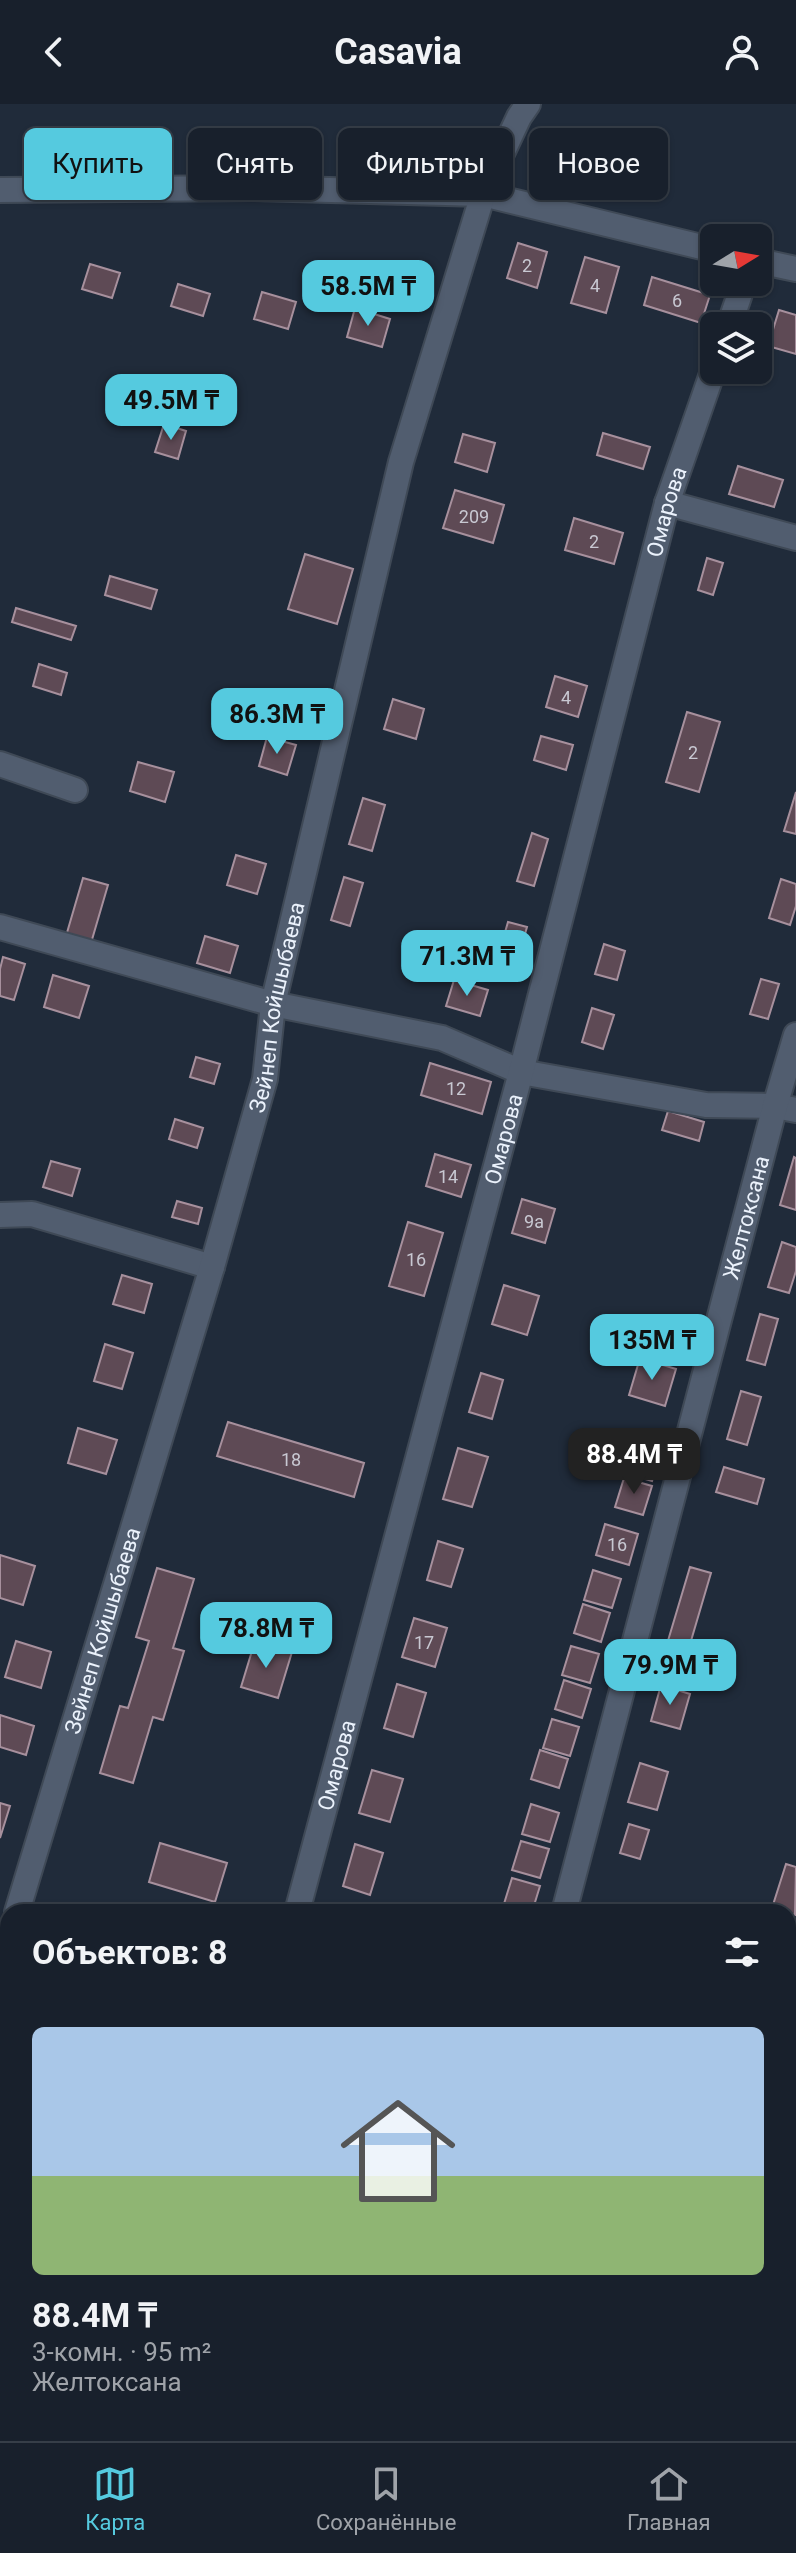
<!DOCTYPE html>
<html lang="ru">
<head>
<meta charset="utf-8">
<style>
	:root { --surface:#18202c; --page:#252d38; --text:#f1f3f6; --muted:#9fa3a9; --line:#363e48; --accent:#55cadf }
	body { margin:0; font-family:Roboto,sans-serif; background:var(--page); color:var(--text); height:100vh; display:flex; flex-direction:column; font-size:30px; white-space:nowrap }
	* { box-sizing:border-box; margin:0 }
	p { font-size:26px; color:var(--muted) }
	.icon { flex:none; width:44px; height:44px; fill:none; stroke:currentColor; stroke-width:2; stroke-linecap:round; stroke-linejoin:round }
	.map { position:relative; flex:1; overflow:hidden }
	.sheet { position:absolute; left:0px; top:1800px; width:796px; height:538px; display:flex; flex-direction:column; background:var(--surface); border-radius:24px 24px 0 0; box-shadow:0 2px 6px #0004,0 0 0 2px var(--line) }
	.sheet>* { flex:none }
	.banner { position:absolute; left:24px; top:24px; width:748px; height:72px; display:flex; gap:16px }
	.needle { width:52px; rotate:79deg }
	.controls { position:absolute; left:700px; top:120px; display:grid; gap:16px }
	.controls a { display:grid; place-items:center; width:72px; height:72px; border-radius:12px; background:var(--surface); box-shadow:0 2px 6px #0004,0 0 0 2px var(--line); font-size:40px }
	.price { position:absolute; translate:-50% -68px; padding:0 18px; border-radius:16px; background:var(--accent); color:#111; font-size:26px; line-height:52px; filter:drop-shadow(0 2px 4px #0008) }
	.price::after { content:''; position:absolute; left:50%; top:48px; width:24px; height:18px; margin-left:-12px; background:inherit; clip-path:polygon(0 0,100% 0,50% 100%) }
	.price.selected { background:#222; color:#fff }
	ul { padding:0; list-style:none }
	li { display:grid; align-content:center; gap:16px; height:424px; padding:0 32px }
	li+li { border-top:2px solid var(--line) }
	li span { display:grid; place-items:center; height:248px; border-radius:12px; color:#555 }
	li>.icon { margin-inline-start:auto }
	span .icon { width:144px; height:144px; fill:#fffc; stroke-width:1 }
	li b { font-size:34px }
	h2 { display:flex; justify-content:space-between; align-items:center; height:96px; padding:0 32px; font-size:34px }
	.chip { padding:0 28px; border-radius:12px; background:var(--surface); box-shadow:0 2px 6px #0004,0 0 0 2px var(--line); font-size:28px; line-height:72px }
	.chip.selected { background:var(--accent); color:#111 }
	header { display:flex; justify-content:space-between; align-items:center; height:104px; padding:0 32px; background:var(--surface); font-size:36px; font-weight:700 }
	.dock { display:flex; justify-content:space-around; align-items:center; height:112px; border-top:2px solid var(--line); background:var(--surface); font-size:22px; color:var(--muted) }
	.dock a { display:grid; justify-items:center; gap:4px }
	.dock .selected { color:var(--accent) }
	.map>svg:first-child { display:block }
	.building { fill:#5e4a55; stroke:#a7909d; stroke-width:2 }
	.lines { fill:none; stroke-linecap:round; stroke-linejoin:round }
	.minor-casing { stroke:#3f4956; stroke-width:28 }
	.minor { stroke:#515d6f; stroke-width:24 }
	.labels { text-anchor:middle; dominant-baseline:central; stroke-width:7; stroke-linejoin:round; paint-order:stroke }
	.number-label { font-size:18px; fill:#c8c8d2 }
	.street-label { font-size:22px; fill:#ebf2fc; stroke:#172130 }
</style>
</head>
<body>
<header><svg class="icon" aria-label="back" viewBox="0 0 24 24"><path d="M15 5l-7 7 7 7"/></svg>Casavia<svg class="icon" aria-label="person" viewBox="0 0 24 24"><circle cx="12" cy="8" r="4"/><path d="M4 21q1-7 8-7t8 7"/></svg></header>
<div class="map">
<svg width="796" height="2337" viewBox="0 0 796 2337">
	<rect width="100%" height="100%" fill="#202b3a"/>
	<path class="building" d="M518 139 547 148 537 184 507 174Z
		M585 153 619 163 606 209 571 199Z
		M90 160 120 169 112 194 82 185Z
		M652 173 710 191 701 219 644 201Z
		M178 180 210 190 203 212 171 202Z
		M262 188 296 198 288 225 254 215Z
		M355 204 390 215 382 243 347 233Z
		M779 206 796 211V250L768 242Z
		M164 320 186 327 178 355 155 348Z
		M603 329 650 343 643 365 597 351Z
		M463 330 495 339 487 368 455 358Z
		M738 362 783 376 774 403 729 390Z
		M455 386 504 401 493 439 443 424Z
		M574 414 623 429 614 460 565 446Z
		M305 450 353 465 337 520 288 505Z
		M707 454 723 459 713 491 698 486Z
		M110 472 157 486 151 505 105 491Z
		M16 504 76 522 71 536 12 518Z
		M39 560 67 569 61 591 33 582Z
		M555 572 587 582 578 613 546 603Z
		M393 595 424 605 416 635 384 625Z
		M687 608 720 618 699 688 666 678Z
		M541 632 573 641 566 666 534 656Z
		M267 633 296 641 287 671 259 662Z
		M138 658 174 668 165 698 130 687Z
		M796 688V730L784 727Z
		M363 694 385 701 372 747 349 740Z
		M532 729 548 735 534 782 517 777Z
		M236 751 266 760 257 790 227 781Z
		M344 773 363 779 350 822 331 816Z
		M83 774 108 781 91 839 66 832Z
		M781 775 796 780V802L790 821 769 814Z
		M508 818 527 823 515 865 496 859Z
		M205 832 238 842 230 869 197 859Z
		M604 840 625 847 617 876 595 870Z
		M3 853 25 860 14 896 0 892V865Z
		M53 871 89 882 79 914 44 903Z
		M761 875 779 880 768 915 750 910Z
		M454 876 488 886 480 912 446 902Z
		M592 904 614 911 603 945 582 938Z
		M196 953 220 960 214 980 190 973Z
		M430 959 491 978 482 1010 421 991Z
		M668 1007 704 1018 699 1037 662 1026Z
		M175 1015 203 1024 197 1044 169 1035Z
		M435 1050 471 1061 461 1093 426 1082Z
		M794 1053 796 1054V1106L780 1101Z
		M51 1057 80 1065 72 1092 43 1083Z
		M522 1095 555 1105 545 1139 512 1129Z
		M177 1097 202 1104 198 1120 172 1113Z
		M408 1118 443 1129 424 1192 389 1182Z
		M782 1138 796 1143V1167L789 1189 768 1183Z
		M122 1171 152 1180 144 1209 113 1200Z
		M504 1181 539 1192 527 1231 492 1220Z
		M760 1210 778 1215 765 1261 747 1256Z
		M105 1240 133 1249 122 1285 94 1277Z
		M640 1254 676 1265 665 1302 629 1291Z
		M481 1269 503 1276 492 1315 469 1308Z
		M741 1287 761 1293 747 1341 727 1335Z
		M228 1318 364 1359 354 1393 217 1352Z
		M78 1324 117 1336 106 1370 68 1359Z
		M634 1340 661 1348 652 1377 625 1369Z
		M458 1344 488 1353 472 1403 443 1395Z
		M724 1363 764 1375 757 1400 716 1388Z
		M624 1374 652 1382 643 1411 615 1403Z
		M605 1420 638 1430 629 1461 596 1451Z
		M438 1437 463 1445 451 1483 427 1476Z
		M0 1451 35 1462 23 1501 0 1494Z
		M690 1463 711 1469 688 1547 667 1540Z
		M157 1464 194 1475 173 1544 184 1547 163 1616 153 1613 133 1679 100 1669 120 1602 128 1604 149 1537 136 1533Z
		M593 1466 621 1475 612 1504 584 1496Z
		M583 1500 610 1509 601 1538 574 1529Z
		M414 1514 447 1524 435 1563 402 1553Z
		M16 1537 51 1548 41 1584 5 1573Z
		M255 1537 292 1548 278 1594 241 1583Z
		M571 1542 599 1550 590 1579 562 1571Z
		M564 1576 591 1585 582 1614 555 1605Z
		M397 1580 426 1589 413 1633 384 1624Z
		M661 1581 690 1590 680 1625 651 1617Z
		M0 1611 34 1622 26 1651 0 1643Z
		M552 1615 579 1623 570 1652 543 1644Z
		M540 1646 568 1655 559 1684 531 1675Z
		M640 1659 668 1668 657 1706 628 1698Z
		M372 1666 403 1675 390 1718 359 1709Z
		M0 1699 10 1702 0 1734Z
		M531 1700 559 1709 550 1738 522 1730Z
		M629 1720 649 1726 640 1755 620 1749Z
		M521 1737 549 1745 540 1774 512 1766Z
		M160 1739 227 1759 215 1798 149 1778Z
		M355 1740 383 1749 370 1791 343 1782Z
		M786 1760 796 1763 795 1811 772 1804Z
		M512 1774 540 1782 532 1808H519L503 1803Z
		M1 2293 8 2296V2330H67L64 2337H29L0 2328Z
		M566 2330H601L599 2337H564Z"/>
	<g class="lines">
		<g class="minor-casing">
			<g id="minor">
				<path d="M0 86 252 84 483 90 714 146"/>
				<path d="M758 157 796 165"/>
				<path d="M729 222 744 178"/>
				<path d="M667 399 796 434"/>
				<path d="M0 660 75 686"/>
				<path d="M0 823 273 900 442 934 521 968 706 1001 775 1002 796 1006"/>
				<path d="M0 1111 32 1110 212 1163"/>
				<path id="s1" d="M17 1808 212 1163 265 975 273 900 401 358 483 90 519 13 528 0"/>
				<path id="s2" d="M297 1808 521 968 667 399 714 264"/>
				<path id="s3" d="M564 1808 775 1002 796 931"/>
				<path d="M0 1863 8 1837"/>
				<path d="M0 1931 8 1933"/>
				<path d="M788 2101 796 2070"/>
				<path d="M788 2184 796 2186"/>
				<path d="M165 2337 166 2330"/>
				<path d="M418 2337 420 2330"/>
				<path d="M542 2337 544 2330"/>
				<path d="M727 2337 729 2330"/>
			</g>
		</g>
		<use href="#minor" class="minor"/>
	</g>
	<g class="labels">
		<g class="number-label">
			<text x="527" y="161">2</text>
			<text x="595" y="181">4</text>
			<text x="677" y="196">6</text>
			<text x="474" y="412">209</text>
			<text x="594" y="437">2</text>
			<text x="566" y="593">4</text>
			<text x="693" y="648">2</text>
			<text x="456" y="984">12</text>
			<text x="448" y="1072">14</text>
			<text x="534" y="1117">9а</text>
			<text x="416" y="1155">16</text>
			<text x="291" y="1355">18</text>
			<text x="617" y="1440">16</text>
			<text x="424" y="1538">17</text>
		</g>
		<g class="street-label">
			<text stroke="none"><textPath href="#s2" startOffset="1448">Омарова</textPath></text>
			<text stroke="none"><textPath href="#s1" startOffset="942">Зейнеп Койшыбаева</textPath></text>
			<text stroke="none"><textPath href="#s2" startOffset="800">Омарова</textPath></text>
			<text stroke="none"><textPath href="#s3" startOffset="718">Желтоксана</textPath></text>
			<text stroke="none"><textPath href="#s1" startOffset="294">Зейнеп Койшыбаева</textPath></text>
			<text stroke="none"><textPath href="#s2" startOffset="152">Омарова</textPath></text>
		</g>
	</g>
</svg>
<div class="controls">
<a><svg class="needle" viewBox="-14 -14 28 28"><path d="M0-13l5 13h-10z" fill="#e53935"/><path d="M0 13l5-13h-10z" fill="#9fa3a9"/></svg></a>
<a><svg class="icon" aria-label="layers" viewBox="0 0 24 24"><path d="M12 4l9 5-9 5-9-5zM3 14l9 5 9-5"/></svg></a>
</div>
<b class="price" style="left:368px;top:224px">58.5M ₸</b>
<b class="price" style="left:171px;top:338px">49.5M ₸</b>
<b class="price" style="left:277px;top:652px">86.3M ₸</b>
<b class="price" style="left:467px;top:894px">71.3M ₸</b>
<b class="price" style="left:652px;top:1278px">135M ₸</b>
<b class="price selected" style="left:634px;top:1392px">88.4M ₸</b>
<b class="price" style="left:266px;top:1566px">78.8M ₸</b>
<b class="price" style="left:670px;top:1603px">79.9M ₸</b>
<div class="banner">
<a class="chip selected">Купить</a>
<a class="chip">Снять</a>
<a class="chip">Фильтры</a>
<a class="chip">Новое</a>
</div>
<section class="sheet">
<h2>Объектов: 8<svg class="icon" aria-label="filters" viewBox="0 0 24 24"><path d="M4 7h16M4 17h16"/><circle cx="9" cy="7" r="2"/><circle cx="15" cy="17" r="2"/></svg></h2>
<ul>
<li><span style="background:linear-gradient(#a9c7e8 60%,#8fb573 0)"><svg class="icon" aria-label="home" viewBox="0 0 24 24"><path d="M3 11l9-7 9 7M6 9v11h12V9"/></svg></span><div><b>88.4M ₸</b><p>3-комн. · 95 m²</p><p>Желтоксана</p></div></li>
</ul>
</section>
</div>
<nav class="dock">
<a class="selected"><svg class="icon" aria-label="map" viewBox="0 0 24 24"><path d="M3 6l6-2 6 2 6-2v14l-6 2-6-2-6 2zM9 4v14M15 6v14"/></svg>Карта</a>
<a><svg class="icon" aria-label="saved" viewBox="0 0 24 24"><path d="M7 4h10v16l-5-4-5 4z"/></svg>Сохранённые</a>
<a><svg class="icon" aria-label="home" viewBox="0 0 24 24"><path d="M3 11l9-7 9 7M6 9v11h12V9"/></svg>Главная</a>
</nav>
</body>
</html>
